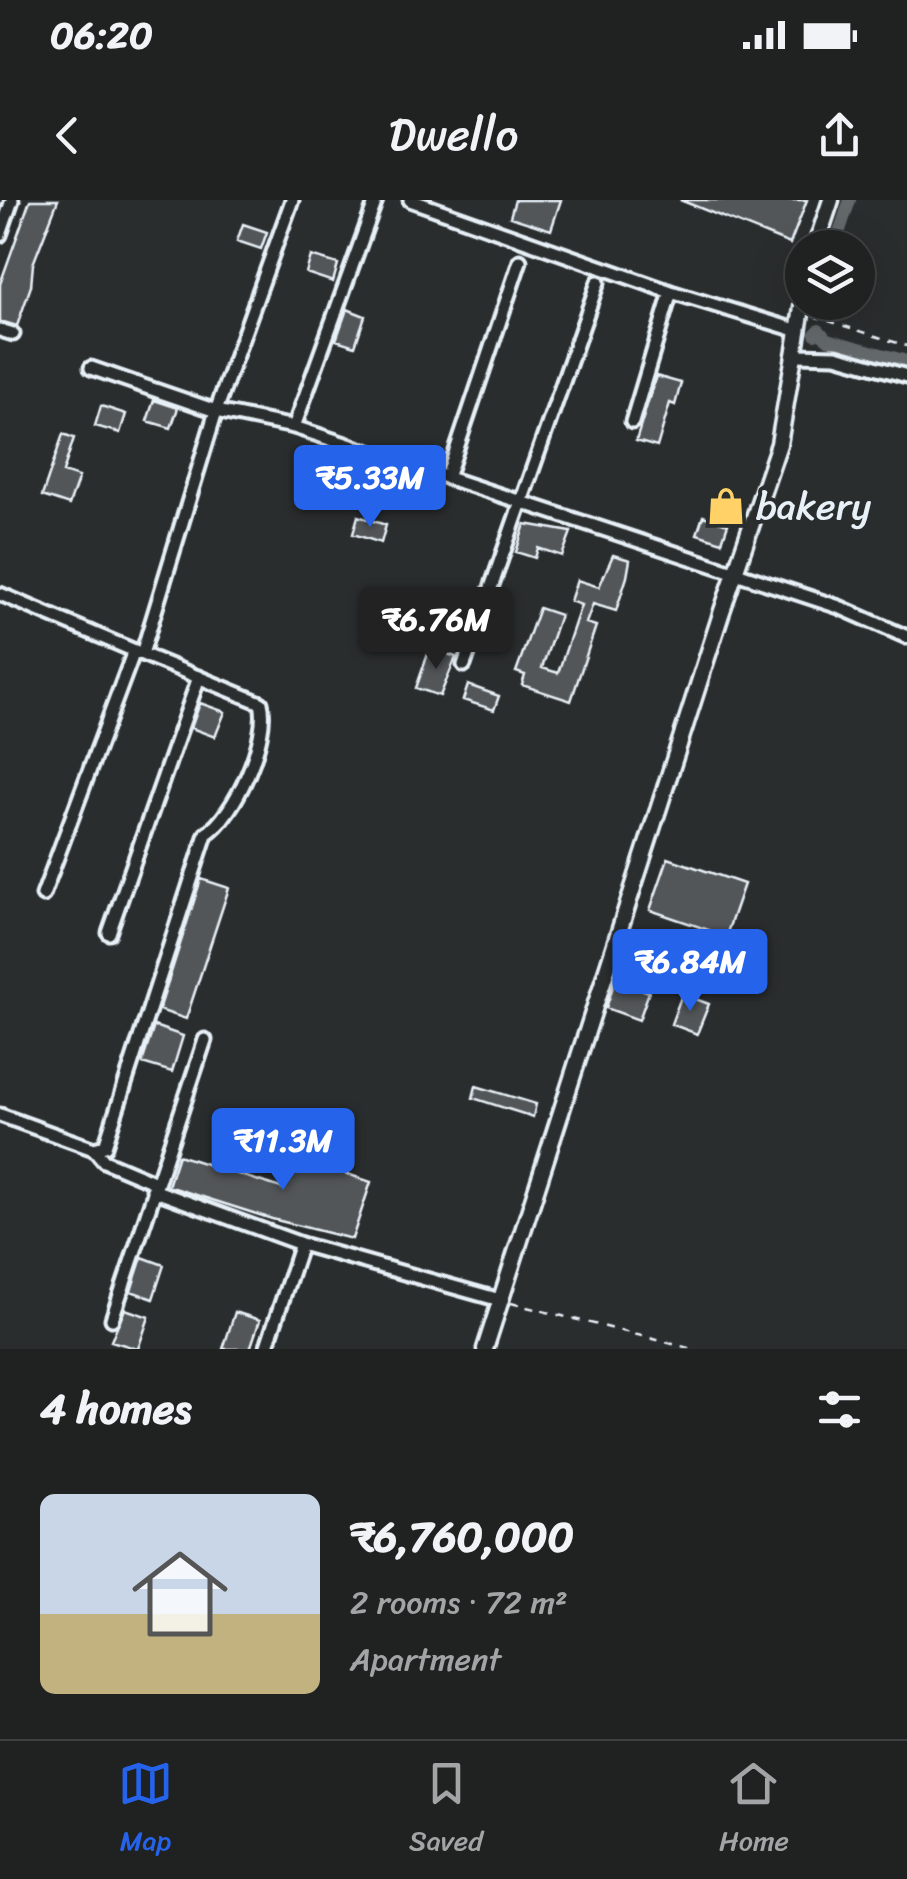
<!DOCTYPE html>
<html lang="en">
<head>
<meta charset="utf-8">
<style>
	:root { --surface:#202222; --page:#282a2a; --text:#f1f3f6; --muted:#a2a4a5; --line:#3d3f40; --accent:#2563eb }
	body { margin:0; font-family:Sriracha,sans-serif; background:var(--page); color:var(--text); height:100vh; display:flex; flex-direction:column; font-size:38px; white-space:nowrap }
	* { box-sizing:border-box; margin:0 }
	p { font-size:32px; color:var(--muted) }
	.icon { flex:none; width:55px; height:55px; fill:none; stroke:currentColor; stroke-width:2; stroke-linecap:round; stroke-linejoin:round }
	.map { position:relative; height:1149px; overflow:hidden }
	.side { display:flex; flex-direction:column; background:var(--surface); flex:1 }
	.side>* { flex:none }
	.controls { position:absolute; left:785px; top:30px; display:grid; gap:20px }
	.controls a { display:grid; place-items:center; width:90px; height:90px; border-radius:50%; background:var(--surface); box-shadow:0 10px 40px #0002,0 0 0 2px var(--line); font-size:50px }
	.price { position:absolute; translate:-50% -85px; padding:0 22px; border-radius:10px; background:var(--accent); color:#fff; font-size:32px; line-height:65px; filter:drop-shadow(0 2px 5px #0008) }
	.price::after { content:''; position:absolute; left:50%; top:60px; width:30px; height:22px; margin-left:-15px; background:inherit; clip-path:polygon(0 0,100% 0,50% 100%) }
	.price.active { background:#222; color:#fff }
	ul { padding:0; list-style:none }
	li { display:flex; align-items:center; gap:30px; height:250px; padding:0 40px }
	li span { display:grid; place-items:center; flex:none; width:280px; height:200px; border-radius:15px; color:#555 }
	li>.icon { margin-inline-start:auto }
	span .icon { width:120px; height:120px; fill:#fffc; stroke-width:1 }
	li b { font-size:42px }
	h2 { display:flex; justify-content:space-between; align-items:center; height:120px; padding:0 40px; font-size:42px }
	.status { display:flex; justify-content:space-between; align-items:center; height:70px; padding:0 50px; background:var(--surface); direction:ltr }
	.status svg { height:28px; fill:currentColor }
	header { display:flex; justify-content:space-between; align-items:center; height:130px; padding:0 40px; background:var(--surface); font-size:45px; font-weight:600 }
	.dock { display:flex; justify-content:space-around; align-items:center; height:140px; border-top:2px solid var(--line); background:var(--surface); font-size:28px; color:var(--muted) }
	.dock a { display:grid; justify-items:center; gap:5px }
	.dock .active { color:var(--accent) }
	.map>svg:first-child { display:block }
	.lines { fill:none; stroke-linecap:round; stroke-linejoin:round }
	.canal { stroke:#63686b; stroke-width:12 }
	.building { fill:#535759; stroke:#e8f1f8; stroke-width:2.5 }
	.minor-casing { stroke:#e8f1f8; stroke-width:19 }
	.major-casing { stroke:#e8f1f8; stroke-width:21 }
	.path { stroke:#e8f1f8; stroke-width:2.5; stroke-dasharray:8 8; stroke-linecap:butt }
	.minor { stroke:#2a2d2e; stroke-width:11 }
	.major { stroke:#2a2d2e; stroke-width:14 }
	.labels { text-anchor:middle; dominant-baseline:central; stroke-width:8; stroke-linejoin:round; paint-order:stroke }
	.poi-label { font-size:38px; fill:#e8f1f8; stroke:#2a2d2e; text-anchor:start }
</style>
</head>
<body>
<div class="status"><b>06:20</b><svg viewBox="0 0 49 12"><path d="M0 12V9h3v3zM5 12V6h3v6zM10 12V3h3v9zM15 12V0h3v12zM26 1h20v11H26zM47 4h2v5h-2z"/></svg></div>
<header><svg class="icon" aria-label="back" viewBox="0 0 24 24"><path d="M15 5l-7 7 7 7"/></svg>Dwello<svg class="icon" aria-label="share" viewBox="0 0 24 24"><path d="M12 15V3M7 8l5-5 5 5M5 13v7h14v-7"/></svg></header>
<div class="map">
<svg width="907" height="1149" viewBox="0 0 907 1149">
	<rect width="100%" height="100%" fill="#2a2d2e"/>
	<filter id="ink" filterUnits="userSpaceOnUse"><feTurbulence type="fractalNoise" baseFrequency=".01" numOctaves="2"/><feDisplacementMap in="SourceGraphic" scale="20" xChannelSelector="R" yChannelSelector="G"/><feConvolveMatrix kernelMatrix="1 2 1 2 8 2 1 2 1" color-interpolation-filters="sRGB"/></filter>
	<g filter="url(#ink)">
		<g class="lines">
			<path class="canal" d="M834 48 850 0
				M821 110 822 102
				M815 134 819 130 827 139 907 161"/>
		</g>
		<path class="building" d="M30 0H58L33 64 31 86 17 126 0 121V84Z
			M515 0H561L551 30 510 17Z
			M680 0H807L790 44Z
			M243 24 267 32 261 49 237 41Z
			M311 56 338 64 333 82 306 73Z
			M347 109 365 116 355 146 336 140Z
			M656 176 681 183 675 205 670 203 657 247 636 241Z
			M154 200 178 208 171 228 147 221Z
			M101 206 126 214 120 233 95 226Z
			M63 234 74 238 63 272 79 277 69 305 42 296Z
			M358 316 386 325 381 343 353 334Z
			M703 316 728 324 722 342 697 334Z
			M525 324 571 332 562 356 538 348 535 358 516 352Z
			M613 355 630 360 627 377 616 411 593 404 586 423 596 426 571 501 522 485 525 475 516 472 539 408 560 415 542 468 558 473 581 405 570 401 577 380 599 387Z
			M441 415 468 424 462 440 435 431Z
			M430 448 456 457 440 496 416 488Z
			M468 485 499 496 494 510 463 500Z
			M200 503 225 512 215 537 191 528Z
			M668 658 744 684 726 736 650 710Z
			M201 679 229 688 186 819 159 810Z
			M644 731 719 757 711 781 635 755Z
			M615 780 649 792 639 820 606 808Z
			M682 794 709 804 697 834 671 824Z
			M154 826 183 836 172 872 142 863Z
			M476 886 536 904 533 917 473 898Z
			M178 955 284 989 296 955 343 965 341 972 371 982 352 1039 272 1019 168 986Z
			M142 1057 164 1065 153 1099 131 1091Z
			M125 1109 149 1117 138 1149 111 1141Z
			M235 1112 260 1120 250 1149H223Z"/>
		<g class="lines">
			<g class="minor-casing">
				<path id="minor" d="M410 0 671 92 799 131
					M0 35 12 0
					M0 130 13 134
					M797 155 836 156 907 176
					M91 168 216 211 294 227 839 407 907 437
					M632 222 671 92
					M294 227 376 0
					M447 278 520 61
					M0 394 142 454 216 211 292 0
					M464 465 598 82
					M43 695 134 451
					M109 733 199 477
					M0 915 94 949 105 946 206 634C235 616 270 537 261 503L142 454
					M94 949 104 961 156 983
					M153 990 301 1044 500 1100
					M112 1119 205 840
					M266 1149 301 1044"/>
			</g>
			<g class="major-casing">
				<path id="major" d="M815 48 831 0
					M485 1149 721 414 779 244 803 102"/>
			</g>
			<path class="path" d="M813 116 907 146
				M511 1103 693 1149"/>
			<use href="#minor" class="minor"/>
			<use href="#major" class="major"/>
		</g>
	</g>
	<defs>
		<g id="shop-bare" transform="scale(3)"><path d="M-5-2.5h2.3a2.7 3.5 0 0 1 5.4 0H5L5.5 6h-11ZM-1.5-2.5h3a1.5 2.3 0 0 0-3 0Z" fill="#ffd166" stroke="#2a2d2e" stroke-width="2.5" paint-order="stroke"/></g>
	</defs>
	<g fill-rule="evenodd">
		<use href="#shop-bare" x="726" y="306"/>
	</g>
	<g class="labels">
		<g class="poi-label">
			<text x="756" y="306">bakery</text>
		</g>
	</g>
</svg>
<div class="controls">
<a><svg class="icon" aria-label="layers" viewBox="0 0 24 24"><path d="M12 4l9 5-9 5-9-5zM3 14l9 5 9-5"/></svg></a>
</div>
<b class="price" style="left:370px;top:330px">₹5.33M</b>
<b class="price active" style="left:436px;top:472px">₹6.76M</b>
<b class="price" style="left:690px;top:814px">₹6.84M</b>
<b class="price" style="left:283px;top:993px">₹11.3M</b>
</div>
<section class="side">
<h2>4 homes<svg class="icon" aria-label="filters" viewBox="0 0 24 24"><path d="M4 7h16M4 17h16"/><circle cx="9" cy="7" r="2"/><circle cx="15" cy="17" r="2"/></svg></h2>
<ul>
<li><span style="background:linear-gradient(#c9d6e8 60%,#c2b280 0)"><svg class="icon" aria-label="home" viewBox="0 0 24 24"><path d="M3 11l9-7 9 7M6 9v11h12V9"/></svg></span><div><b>₹6,760,000</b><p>2 rooms · 72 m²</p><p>Apartment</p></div></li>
</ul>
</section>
<nav class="dock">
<a class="active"><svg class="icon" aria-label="map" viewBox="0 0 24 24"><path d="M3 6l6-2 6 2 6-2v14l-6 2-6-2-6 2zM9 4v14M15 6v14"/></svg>Map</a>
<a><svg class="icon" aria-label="saved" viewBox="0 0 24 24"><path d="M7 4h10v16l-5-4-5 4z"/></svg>Saved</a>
<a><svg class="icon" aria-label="home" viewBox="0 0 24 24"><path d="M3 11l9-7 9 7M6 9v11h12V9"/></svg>Home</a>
</nav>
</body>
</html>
